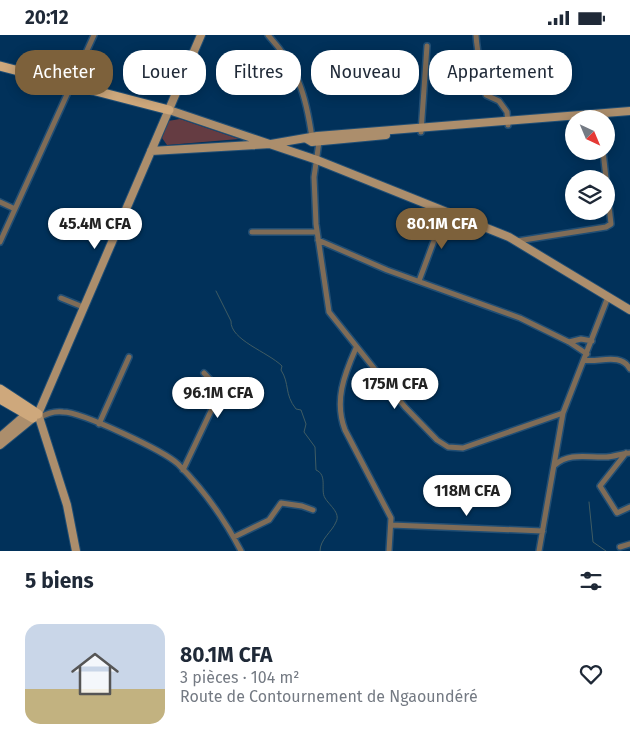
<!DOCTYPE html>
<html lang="fr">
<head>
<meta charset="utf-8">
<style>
	:root { --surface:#fff; --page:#f2f2f3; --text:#1f2937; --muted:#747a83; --line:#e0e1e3; --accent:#7d613b }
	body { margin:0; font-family:"Fira Sans",sans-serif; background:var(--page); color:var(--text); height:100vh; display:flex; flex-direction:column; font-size:19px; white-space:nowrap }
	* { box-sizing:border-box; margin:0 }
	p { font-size:16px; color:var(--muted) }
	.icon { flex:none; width:28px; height:28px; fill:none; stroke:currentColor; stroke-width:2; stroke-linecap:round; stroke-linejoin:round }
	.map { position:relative; height:516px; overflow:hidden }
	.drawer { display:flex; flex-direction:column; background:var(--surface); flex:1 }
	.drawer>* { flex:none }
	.guide { position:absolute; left:15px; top:15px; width:600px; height:45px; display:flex; gap:10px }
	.needle { width:32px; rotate:136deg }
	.fabs { position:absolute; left:565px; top:75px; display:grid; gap:10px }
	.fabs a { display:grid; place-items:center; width:50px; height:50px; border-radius:50%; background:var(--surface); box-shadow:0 2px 12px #0003; font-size:25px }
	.price { position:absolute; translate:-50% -42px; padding:0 11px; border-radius:18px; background:#fff; color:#222; font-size:16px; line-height:32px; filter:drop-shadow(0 1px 2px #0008) }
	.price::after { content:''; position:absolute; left:50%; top:30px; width:15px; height:11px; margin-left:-8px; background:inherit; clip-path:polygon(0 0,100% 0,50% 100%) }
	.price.selected { background:var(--accent); color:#fff }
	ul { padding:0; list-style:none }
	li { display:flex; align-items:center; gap:15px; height:125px; padding:0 25px }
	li+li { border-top:1px solid var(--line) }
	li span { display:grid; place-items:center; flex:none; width:140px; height:100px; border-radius:15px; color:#555 }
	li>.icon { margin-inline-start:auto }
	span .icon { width:60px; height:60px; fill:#fffc; stroke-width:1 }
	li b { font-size:21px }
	h2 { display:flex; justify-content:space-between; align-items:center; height:60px; padding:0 25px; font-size:21px }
	.tag { padding:0 18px; border-radius:20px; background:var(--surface); box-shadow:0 2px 12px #0003; font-size:18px; line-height:45px }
	.tag.selected { background:var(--accent); color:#fff }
	.status { display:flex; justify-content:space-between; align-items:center; height:35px; padding:0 25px; background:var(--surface); direction:ltr }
	.status svg { height:14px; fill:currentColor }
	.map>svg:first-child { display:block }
	.green { fill:#653c42 }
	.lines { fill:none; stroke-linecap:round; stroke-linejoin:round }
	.stream { stroke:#405c63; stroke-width:1 }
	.street-casing { stroke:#214e74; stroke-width:8 }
	.secondary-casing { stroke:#214e74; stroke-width:10 }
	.primary-casing { stroke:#214e74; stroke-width:11 }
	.street { stroke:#7f6c57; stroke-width:5 }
	.secondary { stroke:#ac8e6c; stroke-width:8 }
	.primary { stroke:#cea87c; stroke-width:9 }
</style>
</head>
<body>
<div class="status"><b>20:12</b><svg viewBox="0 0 49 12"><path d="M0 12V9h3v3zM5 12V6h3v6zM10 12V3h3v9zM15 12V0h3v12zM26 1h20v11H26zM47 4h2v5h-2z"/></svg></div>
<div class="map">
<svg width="630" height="516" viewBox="0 0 630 516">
	<rect width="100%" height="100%" fill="#01315a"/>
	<path class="green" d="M180 84 239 104 167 110 162 103 168 86Z"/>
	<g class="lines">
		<path class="stream" d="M216 256 231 286C230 305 268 317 282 331L281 335C290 349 284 359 296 374L301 375 306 389 304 397 315 412 316 435C328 440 320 455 325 463 329 470 341 478 336 487 332 497 320 504 320 516
			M589 467 593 507 606 516"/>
		<g class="street-casing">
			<path id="street" d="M268 0C298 33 306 60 312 103
				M476 0C477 21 483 39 486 60L499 66 507 77 508 90
				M421 97 427 11
				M319 107 314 142 316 189 329 277 405 372 437 405 448 412 463 413 563 378
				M0 167 15 174
				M252 197H317
				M318 205 387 235 520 283 569 307 587 319
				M517 206 606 192 611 189 603 116
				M0 207 94 0
				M419 246 445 176
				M61 263 83 272
				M569 307 581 304 592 306
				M356 313C344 340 334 366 345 395L391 483 389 516
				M584 325C598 328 621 317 630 334
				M38 384C44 379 54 376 63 377 82 377 164 416 178 429 203 454 225 485 241 516
				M99 389 129 322
				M626 418 600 451 617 478 630 472
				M555 430C569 417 589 423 606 422 614 422 622 418 630 418
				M183 435 219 359 217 352 204 338
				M391 490 543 496
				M234 502 269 485 281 468 302 471 313 475
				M620 512 630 509
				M539 516 563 378 608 262"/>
		</g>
		<g class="secondary-casing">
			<path id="secondary" d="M169 75 317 125 509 202 630 275
				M307 104 312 107 386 100
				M151 116 271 109 317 101 630 76
				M38 379 67 470 76 516
				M0 402 30 376
				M0 410 38 379 201 0"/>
		</g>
		<g class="primary-casing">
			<path id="primary" d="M0 31 169 75
				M0 354 38 379
				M0 364 33 383"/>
		</g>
		<use href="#street" class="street"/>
		<use href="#secondary" class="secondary"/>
		<use href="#primary" class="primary"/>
	</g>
</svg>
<div class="fabs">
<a><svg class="needle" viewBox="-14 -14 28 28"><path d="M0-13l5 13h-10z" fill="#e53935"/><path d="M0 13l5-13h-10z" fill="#747a83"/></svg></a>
<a><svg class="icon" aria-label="layers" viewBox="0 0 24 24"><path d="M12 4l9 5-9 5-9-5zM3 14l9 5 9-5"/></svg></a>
</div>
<b class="price" style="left:95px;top:215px">45.4M CFA</b>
<b class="price selected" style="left:442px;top:215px">80.1M CFA</b>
<b class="price" style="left:395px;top:375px">175M CFA</b>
<b class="price" style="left:218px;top:384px">96.1M CFA</b>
<b class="price" style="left:467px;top:482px">118M CFA</b>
<div class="guide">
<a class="tag selected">Acheter</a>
<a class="tag">Louer</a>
<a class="tag">Filtres</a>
<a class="tag">Nouveau</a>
<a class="tag">Appartement</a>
</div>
</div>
<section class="drawer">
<h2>5 biens<svg class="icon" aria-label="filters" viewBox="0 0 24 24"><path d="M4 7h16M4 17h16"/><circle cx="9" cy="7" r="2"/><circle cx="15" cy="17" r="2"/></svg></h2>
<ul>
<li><span style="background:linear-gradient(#c9d6e8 65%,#c2b280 0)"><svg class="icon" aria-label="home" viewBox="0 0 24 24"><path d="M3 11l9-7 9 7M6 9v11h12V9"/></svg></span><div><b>80.1M CFA</b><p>3 pièces · 104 m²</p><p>Route de Contournement de Ngaoundéré</p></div><svg class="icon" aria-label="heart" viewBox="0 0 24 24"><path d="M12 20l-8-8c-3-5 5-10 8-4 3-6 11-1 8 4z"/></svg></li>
</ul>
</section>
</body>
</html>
